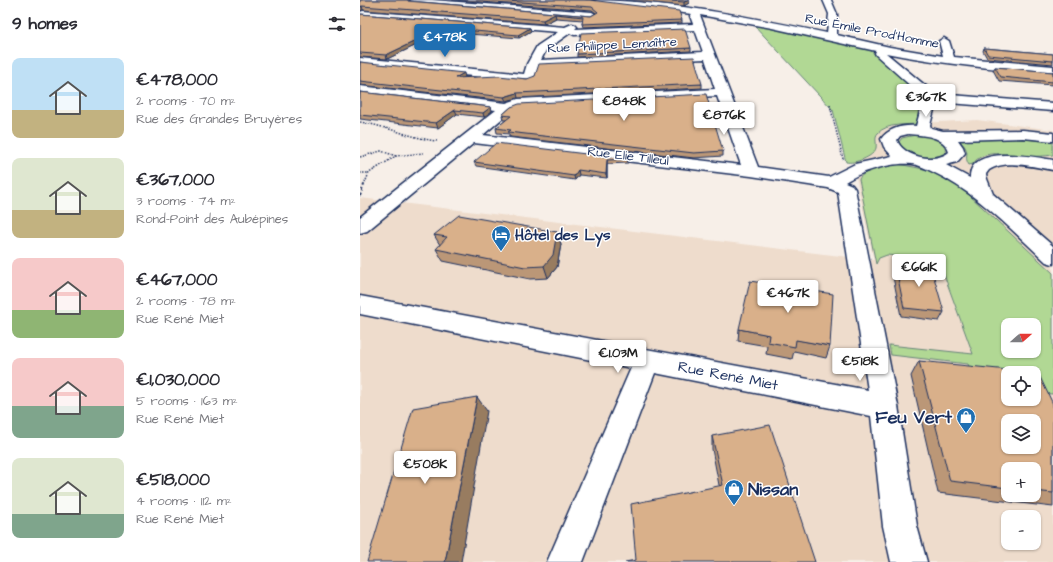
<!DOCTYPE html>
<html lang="en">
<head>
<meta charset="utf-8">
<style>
	:root { --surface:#fff; --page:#f2f2f3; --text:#2b2b33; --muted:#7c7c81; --accent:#1f6fb2 }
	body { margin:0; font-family:"Architects Daughter",sans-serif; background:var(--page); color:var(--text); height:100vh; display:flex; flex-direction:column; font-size:15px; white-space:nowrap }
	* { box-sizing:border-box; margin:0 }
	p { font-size:13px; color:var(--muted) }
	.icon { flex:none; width:22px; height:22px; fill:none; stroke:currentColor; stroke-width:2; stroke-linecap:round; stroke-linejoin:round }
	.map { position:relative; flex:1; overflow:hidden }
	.drawer { display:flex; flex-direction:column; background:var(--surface); width:360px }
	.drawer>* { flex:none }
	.needle { width:26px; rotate:70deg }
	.tools { position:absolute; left:641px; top:318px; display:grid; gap:8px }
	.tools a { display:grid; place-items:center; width:40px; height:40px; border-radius:8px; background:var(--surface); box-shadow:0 1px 3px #0004; font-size:20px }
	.price { position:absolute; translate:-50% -34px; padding:0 9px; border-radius:4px; background:#fff; color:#222; font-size:13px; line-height:26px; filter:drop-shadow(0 1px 2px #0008) }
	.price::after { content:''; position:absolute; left:50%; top:24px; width:12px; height:9px; margin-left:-6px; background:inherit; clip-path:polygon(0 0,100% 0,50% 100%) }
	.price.selected { background:var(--accent); color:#fff }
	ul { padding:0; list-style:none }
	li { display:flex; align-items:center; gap:12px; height:100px; padding:0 12px }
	li span { display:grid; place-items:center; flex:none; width:112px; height:80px; border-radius:8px; color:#555 }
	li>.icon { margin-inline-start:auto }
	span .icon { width:48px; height:48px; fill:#fffc; stroke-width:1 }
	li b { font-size:17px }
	h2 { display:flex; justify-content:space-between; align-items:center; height:48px; padding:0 12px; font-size:17px }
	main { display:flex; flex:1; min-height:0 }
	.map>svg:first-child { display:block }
	.built { fill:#eedccc; fill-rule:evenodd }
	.green { fill:#b1d894; stroke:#668479; fill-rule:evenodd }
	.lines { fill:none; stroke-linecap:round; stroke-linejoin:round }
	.minor-casing { stroke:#1b2f5e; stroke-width:3 }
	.path-far1 { stroke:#1b2f5e; stroke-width:1.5; stroke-dasharray:1.5 1.5; stroke-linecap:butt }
	.path { stroke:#1b2f5e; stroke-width:2; stroke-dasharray:2.5 2.5; stroke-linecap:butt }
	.minor { fill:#fff; fill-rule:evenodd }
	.wall { fill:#bb9777; stroke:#1b2f5e; fill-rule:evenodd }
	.shaded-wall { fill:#987b61; stroke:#1b2f5e }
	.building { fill:#d9b08a; stroke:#1b2f5e; fill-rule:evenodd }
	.labels { text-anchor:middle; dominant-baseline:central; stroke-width:3; stroke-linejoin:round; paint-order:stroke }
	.far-street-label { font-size:13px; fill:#1b2f5e; stroke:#fff }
	.poi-label { font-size:15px; font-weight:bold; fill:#1b2f5e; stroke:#fff; text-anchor:start }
	.street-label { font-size:15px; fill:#1b2f5e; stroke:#fff }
	.near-poi-label { font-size:18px; font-weight:bold; fill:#1b2f5e; stroke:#fff; text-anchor:end }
</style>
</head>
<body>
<main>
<section class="drawer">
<h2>9 homes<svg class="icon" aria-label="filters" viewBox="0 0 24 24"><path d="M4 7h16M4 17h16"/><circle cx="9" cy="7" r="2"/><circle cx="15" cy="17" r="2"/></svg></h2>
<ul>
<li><span style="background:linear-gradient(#bfe0f5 65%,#c2b280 0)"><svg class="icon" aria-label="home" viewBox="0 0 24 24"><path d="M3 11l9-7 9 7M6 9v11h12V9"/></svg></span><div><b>€478,000</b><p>2 rooms · 70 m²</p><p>Rue des Grandes Bruyères</p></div></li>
<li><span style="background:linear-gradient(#dfe7d0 65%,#c2b280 0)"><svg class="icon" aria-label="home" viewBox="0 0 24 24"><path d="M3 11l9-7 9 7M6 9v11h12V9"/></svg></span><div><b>€367,000</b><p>3 rooms · 74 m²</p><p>Rond-Point des Aubépines</p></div></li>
<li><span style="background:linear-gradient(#f6c9c9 65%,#8fb573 0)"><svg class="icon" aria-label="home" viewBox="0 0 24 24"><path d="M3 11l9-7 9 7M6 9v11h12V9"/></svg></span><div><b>€467,000</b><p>2 rooms · 78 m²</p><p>Rue René Miet</p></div></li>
<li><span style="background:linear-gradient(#f6c9c9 60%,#7fa58c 0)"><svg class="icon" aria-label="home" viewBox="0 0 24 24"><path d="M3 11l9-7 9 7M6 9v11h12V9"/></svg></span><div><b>€1,030,000</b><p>5 rooms · 163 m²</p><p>Rue René Miet</p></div></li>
<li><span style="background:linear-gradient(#dfe7d0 70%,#7fa58c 0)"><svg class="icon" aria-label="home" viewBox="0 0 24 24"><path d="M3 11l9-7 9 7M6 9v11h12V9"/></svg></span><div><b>€518,000</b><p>4 rooms · 112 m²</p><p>Rue René Miet</p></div></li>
</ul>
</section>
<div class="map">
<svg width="693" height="562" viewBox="0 0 693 562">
	<rect width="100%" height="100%" fill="#f7efe8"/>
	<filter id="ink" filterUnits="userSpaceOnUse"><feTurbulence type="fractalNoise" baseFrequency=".025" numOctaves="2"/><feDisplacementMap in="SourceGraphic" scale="8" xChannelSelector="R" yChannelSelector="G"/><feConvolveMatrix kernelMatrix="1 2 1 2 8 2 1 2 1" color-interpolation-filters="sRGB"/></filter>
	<g filter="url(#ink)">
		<path class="built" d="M617 120 693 130V562H0V198L514 260 485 127ZM648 325H674V351H648ZM648 373H674V399H648ZM648 421H674V447H648ZM648 469H674V495H648ZM648 517H674V543H648Z"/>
		<path class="green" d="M393 24 509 49 561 94 558 114V124C547 125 527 123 518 133 514 137 517 142 516 148 514 157 494 164 486 162L473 110Z
			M555 135C567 136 578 137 586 147V152C574 162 545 158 539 142L542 138Z
			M655 138 693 142V155C684 156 675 157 665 156 649 155 623 148 613 164L609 165C602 154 614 154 598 139Z
			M538 164 574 171 593 180 693 273V394L674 393V373H648L615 382 608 364 531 355 529 345 613 354 579 261 527 255 519 258 516 264 499 179C504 169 528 165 538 164ZM648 325H674V351H648Z"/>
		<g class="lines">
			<g class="minor-casing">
				<path id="minor" d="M50 0H72L232 12 237 15 232 18 53 3H50Z
					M227 0C308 0 388 17 467 33L469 14 463 0H471L477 14V35L530 47 583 56 579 41 584 38 589 41 594 57 693 66V74C637 69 581 64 526 53L573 92 579 94 693 103V111L576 102 570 125 571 128 583 131 663 130 693 133V141L663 138 598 140 603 147 605 153 597 162 586 165 610 178C609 144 674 157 693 160V170C673 167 647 159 629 170L626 174 627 179 633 194 693 246V264L686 262C651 229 616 192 571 171 565 168 559 165 552 164 531 162 502 171 485 182L492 185 495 189 538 406 557 526 567 562H531L523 526 511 416 295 373 223 562H187L271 368 0 314V296L508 390 478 192 468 188 391 176 114 143 7 231 0 233V217L136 110 0 94V86L146 103 158 99 355 89 345 59 179 67 172 81 168 82 0 64V58L164 74 167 64 177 46 198 32 0 16V12L3 11 205 27 212 24 215 25 217 27 215 29 333 24 330 16 332 14 231 2ZM340 15 412 28 516 51 515 53 516 55 564 98 556 126C543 125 529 128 521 139L524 147 532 156 495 164 469 177 398 167ZM335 30 343 52 181 60 186 50 210 33 214 35ZM357 96 381 165 123 135 152 110 160 107ZM548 134C562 135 585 136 589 152 575 164 543 157 537 140L540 136Z"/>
			</g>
			<path class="path-far1" d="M470 105 483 159
				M0 122C26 126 51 138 77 141
				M0 157 21 151 36 156
				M0 173H9
				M5 183 9 173 36 156 63 153"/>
			<path class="path" d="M0 196 5 182"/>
			<use href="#minor" class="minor"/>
		</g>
		<path class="wall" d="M0 0H50V1L231 16 236 13 232 10 92 0H230L322 20V23L223 27 222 24 223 20 196 18 184 24 3 10 0 11Z
			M265 0H329V3L324 6Z
			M0 14 170 28 171 31 159 38 84 32 27 59 0 57Z
			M331 48V51L217 57V54Z
			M624 48 693 54V64L627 58 623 51Z
			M0 62 105 77H104L342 84V88L158 98 146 101 0 85Z
			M635 67 693 72V85L639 81 633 70Z
			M0 92 131 107 132 111 124 117 97 114 78 128 0 119Z
			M151 107 363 151V156L334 158 150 137 149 134 137 133 136 128 146 120H143L142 115Z
			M267 159 268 163 247 164V178L219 175 215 180 116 166 114 162Z
			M197 232 201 244 197 267 188 278 170 279 83 261 76 249 80 245 74 235Z
			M535 263 584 312 579 321 541 316 532 272Z
			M379 329 470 346 466 358 434 351 432 359 406 354 407 346 378 341Z
			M559 361 693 404V507L578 493 551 376ZM648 469H674V495H648Z
			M352 436 455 562 359 485 352 449Z"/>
		<path class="shaded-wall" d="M329 0V3L324 6V2Z
			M2 6 3 10 0 11V7Z
			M195 14 196 18 184 24 183 20Z
			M83 28 84 32 27 59 26 55Z
			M170 28 171 31 159 38 158 35Z
			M104 73 105 77 97 82 95 78Z
			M157 93 158 98 146 101 144 97Z
			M131 107 132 111 124 117 123 113Z
			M95 110 97 114 78 128 76 123Z
			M247 160V178L246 174Z
			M218 170 219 175 215 180 214 176Z
			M197 232 201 244 197 267 188 278 184 266Z
			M117 397 127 411 101 562H85Z"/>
		<path class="building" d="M0 0H48V1L231 16 238 12 232 7 133 0H230L319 11 322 20 222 24 223 17 195 14 183 20 2 6 0 7Z
			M298 0H329L324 2Z
			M0 14 170 28 158 35 83 28 26 55 0 53Z
			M325 29 331 48 217 54 221 33Z
			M624 48 693 54V61L628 55Z
			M334 57 342 84 157 93 144 97 0 81V62L104 73 95 78 139 76 167 79 175 76 179 64Z
			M635 67 693 72V82L641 77Z
			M0 92 131 107 123 113 95 110 76 123 0 115Z
			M346 94 363 151 334 153 148 132 151 130 136 128 151 116 142 115 151 107 159 104Z
			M136 143 267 159 247 160 246 174 218 170 214 176 114 162Z
			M99 215 197 232 193 255 184 266 165 267 76 249 87 237 74 235Z
			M535 263 571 267 584 312 544 308Z
			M390 281 473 294 470 346 436 340 435 347 408 342 409 335 379 329Z
			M559 361 678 373 693 404V493L674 491V469H648V488L590 481ZM648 373H674V399H648ZM648 421H674V447H648Z
			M117 397 85 562H7L53 408Z
			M410 425 455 562H265L276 560 271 504 363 485 352 436Z"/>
	</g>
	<defs>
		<g id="hotel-pin" transform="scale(1)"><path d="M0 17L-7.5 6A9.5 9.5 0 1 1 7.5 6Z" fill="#1f6fb2" stroke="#fff"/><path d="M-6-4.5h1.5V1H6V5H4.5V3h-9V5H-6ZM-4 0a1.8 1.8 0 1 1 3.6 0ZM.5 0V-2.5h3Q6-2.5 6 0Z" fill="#fff"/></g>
		<g id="shop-pin" transform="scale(1)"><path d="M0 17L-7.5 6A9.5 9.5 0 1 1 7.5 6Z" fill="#1f6fb2" stroke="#fff"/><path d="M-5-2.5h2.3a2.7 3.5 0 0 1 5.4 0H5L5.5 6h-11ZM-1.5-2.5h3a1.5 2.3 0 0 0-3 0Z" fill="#fff"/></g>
	</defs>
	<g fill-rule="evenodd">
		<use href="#hotel-pin" x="141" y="235"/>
		<use href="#shop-pin" x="606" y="417"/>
		<use href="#shop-pin" x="374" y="489"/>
	</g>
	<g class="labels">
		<g class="far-street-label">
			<text transform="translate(512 31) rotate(11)">Rue Émile Prod'Homme</text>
			<text transform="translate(252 45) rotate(-3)">Rue Philippe Lemaître</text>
			<text transform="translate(268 156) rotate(7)">Rue Elie Tilleul</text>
		</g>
		<g class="poi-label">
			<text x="155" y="235">Hôtel des Lys</text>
		</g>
		<g class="street-label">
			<text transform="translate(368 376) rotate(11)">Rue René Miet</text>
		</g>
		<g class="near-poi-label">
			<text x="592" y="417">Feu Vert</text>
			<text x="388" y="489" text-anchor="start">Nissan</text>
		</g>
	</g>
</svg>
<div class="tools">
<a><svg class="needle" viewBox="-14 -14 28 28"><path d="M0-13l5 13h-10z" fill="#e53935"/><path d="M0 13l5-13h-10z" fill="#7c7c81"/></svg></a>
<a><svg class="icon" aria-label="locate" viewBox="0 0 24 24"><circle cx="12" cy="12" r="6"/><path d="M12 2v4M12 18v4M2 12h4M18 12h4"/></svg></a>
<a><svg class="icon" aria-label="layers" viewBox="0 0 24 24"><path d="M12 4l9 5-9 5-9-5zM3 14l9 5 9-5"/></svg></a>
<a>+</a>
<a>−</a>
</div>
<b class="price selected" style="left:85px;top:58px">€478K</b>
<b class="price" style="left:566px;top:118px">€367K</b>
<b class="price" style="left:264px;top:122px">€848K</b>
<b class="price" style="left:364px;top:136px">€876K</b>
<b class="price" style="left:559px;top:288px">€661K</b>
<b class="price" style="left:428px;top:314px">€467K</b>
<b class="price" style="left:258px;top:374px">€1.03M</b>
<b class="price" style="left:500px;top:382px">€518K</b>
<b class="price" style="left:65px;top:485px">€508K</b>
</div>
</main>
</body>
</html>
